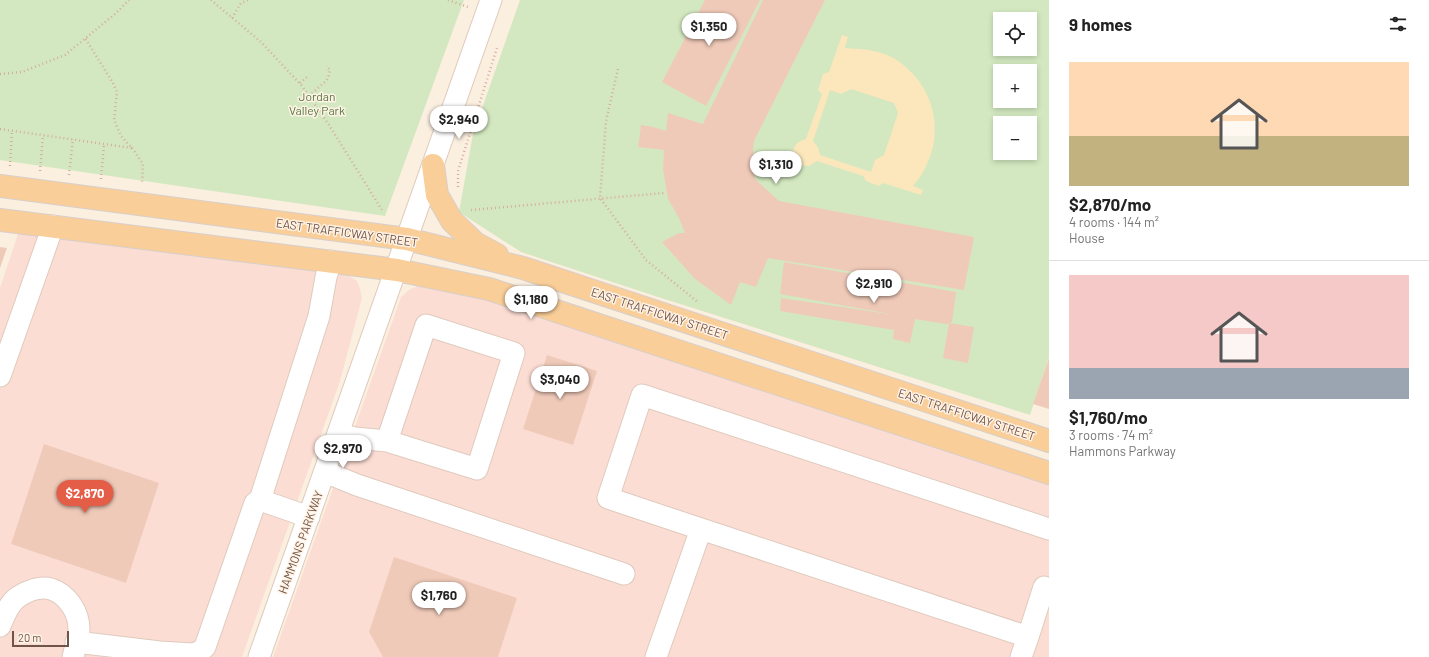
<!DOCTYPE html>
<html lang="en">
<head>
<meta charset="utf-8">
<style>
	:root { --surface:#fff; --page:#f6f6f6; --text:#222; --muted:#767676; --line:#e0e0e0; --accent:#e45d47 }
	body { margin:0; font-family:Barlow,sans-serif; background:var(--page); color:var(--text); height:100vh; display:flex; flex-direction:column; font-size:15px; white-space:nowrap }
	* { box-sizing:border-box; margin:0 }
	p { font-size:13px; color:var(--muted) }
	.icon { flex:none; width:22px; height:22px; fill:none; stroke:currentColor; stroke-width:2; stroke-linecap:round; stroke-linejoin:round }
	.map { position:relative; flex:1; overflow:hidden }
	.sheet { display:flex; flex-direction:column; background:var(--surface); width:380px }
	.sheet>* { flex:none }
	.controls { position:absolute; left:993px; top:12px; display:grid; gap:8px }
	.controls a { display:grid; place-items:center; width:44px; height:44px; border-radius:0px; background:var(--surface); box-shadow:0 2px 6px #0003; font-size:20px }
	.scale { position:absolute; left:12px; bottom:10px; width:57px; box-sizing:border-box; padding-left:4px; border:2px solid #715448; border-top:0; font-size:11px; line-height:14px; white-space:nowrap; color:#715448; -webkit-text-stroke:3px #fff3e6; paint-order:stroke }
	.price { position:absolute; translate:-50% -34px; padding:0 9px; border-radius:14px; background:#fff; color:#222; font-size:13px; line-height:26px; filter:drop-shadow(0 1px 2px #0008) }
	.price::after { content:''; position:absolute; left:50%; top:24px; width:12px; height:9px; margin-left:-6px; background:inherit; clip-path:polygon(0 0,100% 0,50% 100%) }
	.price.selected { background:var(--accent); color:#fff }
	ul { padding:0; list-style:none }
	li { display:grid; align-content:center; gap:8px; height:212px; padding:0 20px }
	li+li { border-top:1px solid var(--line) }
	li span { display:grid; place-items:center; height:124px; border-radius:0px; color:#555 }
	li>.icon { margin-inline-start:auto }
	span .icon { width:72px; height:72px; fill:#fffc; stroke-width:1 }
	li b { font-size:17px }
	h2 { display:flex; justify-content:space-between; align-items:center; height:48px; padding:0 20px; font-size:17px }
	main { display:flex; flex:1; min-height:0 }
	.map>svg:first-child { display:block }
	.commercial { fill:#fcddd4 }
	.green { fill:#d3e8c0; fill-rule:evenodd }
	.sand { fill:#fbe7bb; fill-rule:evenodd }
	.building { fill:#f0cab9 }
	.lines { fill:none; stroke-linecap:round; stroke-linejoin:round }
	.minor-casing { stroke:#dfcabd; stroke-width:23 }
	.major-casing { stroke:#d7cfcc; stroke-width:24 }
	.path { stroke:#d4ad9c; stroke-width:2.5; stroke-dasharray:1 3; stroke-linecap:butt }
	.minor { stroke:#fff; stroke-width:21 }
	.major { stroke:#f9ce99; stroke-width:22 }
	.labels { text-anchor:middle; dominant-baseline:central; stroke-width:3; stroke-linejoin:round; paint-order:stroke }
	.park-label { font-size:12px; fill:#557841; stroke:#fff3e6 }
	.street-label { font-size:12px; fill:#715448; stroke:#fff3e6 }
</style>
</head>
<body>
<main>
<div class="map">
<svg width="1049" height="657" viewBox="0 0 1049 657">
	<rect width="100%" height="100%" fill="#fbefe0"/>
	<path class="commercial" d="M19 231 343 272 357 281 360 289 362 298 340 381 242 657H0V288Z
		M418 286 454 288 1049 483V657H273L401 297 409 290Z"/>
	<path class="green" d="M0 0H464L385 216 0 160Z
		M520 0H1049V357L1030 415 658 297 521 252 459 212 473 134ZM1000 19H1030V49H1000ZM1000 71H1030V101H1000ZM1000 123H1030V153H1000Z"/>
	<path class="sand" d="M842 35 848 37 845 48C863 49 880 50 895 59 902 63 908 69 914 75 943 108 941 154 913 186L923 190 921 195 883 183 879 186 866 181 863 176 817 161 809 166 799 165 793 158C792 148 796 141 806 139L822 94 818 90 823 74 829 72ZM851 89 894 103 898 113 884 155 875 160 871 172 820 155 818 147 813 141 830 90 841 94Z"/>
	<path class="building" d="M705 0H760L706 106 662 82Z
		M763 0H825L754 141 753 149 755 179 779 201 974 237 964 290 768 258 756 287 740 282 731 305 695 279 662 242 679 233H685L679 218 668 199 663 170 664 150 638 147 641 125 653 127 666 131 668 113 703 124Z
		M0 247 7 248 0 268Z
		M784 262 956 292 952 322 949 323 974 327 968 363 943 358 949 323 946 324 915 319 910 343 893 339 894 330 780 311 781 298 896 315 780 294Z
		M547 355 597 371 573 445 523 429Z
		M1049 358V409L1033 404Z
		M44 444 159 483 126 583 11 544Z
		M394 557 517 598 498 657H383L369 632Z"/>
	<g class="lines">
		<g class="minor-casing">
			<path id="minor" d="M0 376 53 226
				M338 433 355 438 387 441 477 469 514 353 426 325 387 441
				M325 472 357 485 624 574
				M260 500 319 316 326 277 331 261
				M701 529 608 498 642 395 1049 529
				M0 626C4 616 9 603 18 597 27 591 40 586 51 589 67 594 79 612 79 629 79 638 75 648 73 657
				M76 642 160 652 192 654 199 652 205 647 255 503 260 500 309 517
				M259 657 491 0
				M656 657 701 529 1028 637 1044 587 1049 589
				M1021 657 1028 637"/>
		</g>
		<g class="major-casing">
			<path id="major" d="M433 165 437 195 452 221 475 243 497 255
				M0 186 407 239 523 268 1049 441
				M0 220 397 270 489 289 1049 473"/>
		</g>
		<path class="path" d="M211 0 261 42 302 86 329 125 382 210
			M448 0 468 7
			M232 18 241 3 248 0
			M618 69 606 121 600 198 646 260 699 303
			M0 74 22 72 65 55 115 14 129 0
			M300 83 308 76
			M309 96 326 81 328 78 330 70 326 66
			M0 129 132 148 121 136 114 120 117 92 113 83 85 38
			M132 148 143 164 142 184
			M10 166 12 131
			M40 171 43 135
			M69 175 73 139
			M101 179 104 144
			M458 187V171L497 48
			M471 210 664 193"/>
		<use href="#minor" class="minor"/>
		<use href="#major" class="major"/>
	</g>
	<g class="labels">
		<g class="park-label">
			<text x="317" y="96">Jordan<tspan x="317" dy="14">Valley Park</tspan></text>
		</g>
		<g class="street-label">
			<text transform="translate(347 232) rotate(8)">EAST TRAFFICWAY STREET</text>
			<text transform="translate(660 313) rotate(18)">EAST TRAFFICWAY STREET</text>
			<text transform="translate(967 414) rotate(18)">EAST TRAFFICWAY STREET</text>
			<text transform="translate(300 542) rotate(-70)">HAMMONS PARKWAY</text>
		</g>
	</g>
</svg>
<div class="controls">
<a><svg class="icon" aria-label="locate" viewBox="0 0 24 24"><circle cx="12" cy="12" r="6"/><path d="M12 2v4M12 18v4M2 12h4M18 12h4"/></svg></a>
<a>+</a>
<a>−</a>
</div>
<div class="scale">20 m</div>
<b class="price" style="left:709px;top:47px">$1,350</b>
<b class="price" style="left:459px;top:140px">$2,940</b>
<b class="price" style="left:776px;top:185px">$1,310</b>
<b class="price" style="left:874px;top:304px">$2,910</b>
<b class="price" style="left:531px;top:320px">$1,180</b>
<b class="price" style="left:560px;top:400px">$3,040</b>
<b class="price" style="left:343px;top:469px">$2,970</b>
<b class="price selected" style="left:85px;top:514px">$2,870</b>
<b class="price" style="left:439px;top:616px">$1,760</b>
</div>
<section class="sheet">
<h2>9 homes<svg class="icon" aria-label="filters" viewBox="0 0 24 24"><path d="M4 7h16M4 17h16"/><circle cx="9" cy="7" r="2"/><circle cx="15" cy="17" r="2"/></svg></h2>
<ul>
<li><span style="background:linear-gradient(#ffd9b3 60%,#c2b280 0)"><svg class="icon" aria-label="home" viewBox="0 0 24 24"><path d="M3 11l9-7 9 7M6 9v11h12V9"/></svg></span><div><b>$2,870/mo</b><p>4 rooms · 144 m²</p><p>House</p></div></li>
<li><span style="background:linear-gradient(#f6c9c9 75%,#9aa5b1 0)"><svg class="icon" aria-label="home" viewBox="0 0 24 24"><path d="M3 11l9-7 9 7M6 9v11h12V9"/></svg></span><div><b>$1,760/mo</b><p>3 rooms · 74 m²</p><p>Hammons Parkway</p></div></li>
</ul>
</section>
</main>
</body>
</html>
